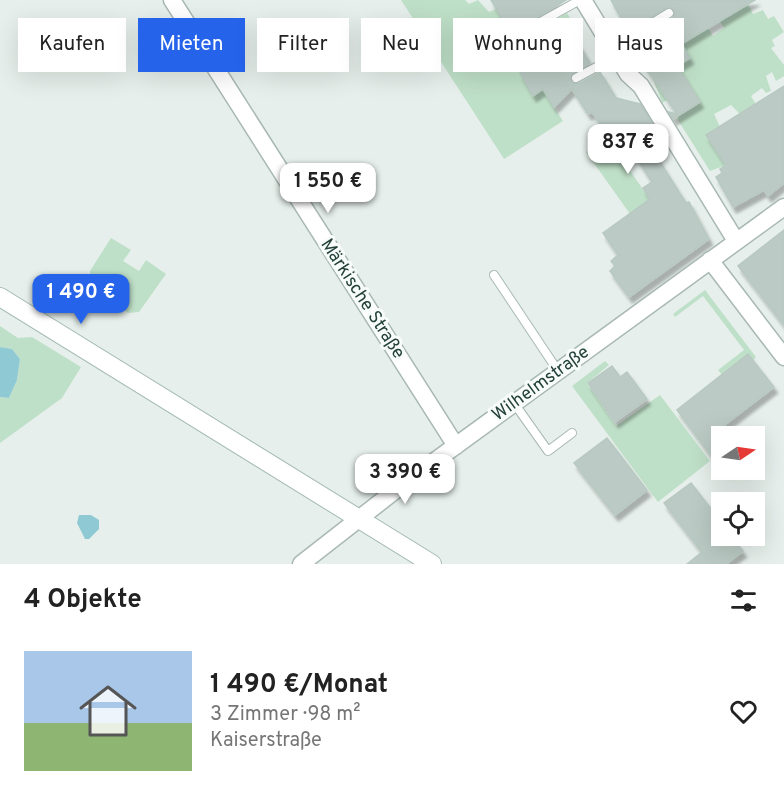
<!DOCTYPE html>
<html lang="de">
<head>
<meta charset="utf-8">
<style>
	:root { --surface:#fff; --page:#f6f6f6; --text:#222; --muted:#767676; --accent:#2563eb }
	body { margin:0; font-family:Overpass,sans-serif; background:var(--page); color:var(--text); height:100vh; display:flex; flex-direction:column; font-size:22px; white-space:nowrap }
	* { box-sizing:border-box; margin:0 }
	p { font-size:20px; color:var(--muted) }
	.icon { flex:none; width:33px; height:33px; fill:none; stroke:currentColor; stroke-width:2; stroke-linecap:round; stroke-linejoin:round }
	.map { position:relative; height:564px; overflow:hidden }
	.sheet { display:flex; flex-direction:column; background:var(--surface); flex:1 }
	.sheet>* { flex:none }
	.banner { position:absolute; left:18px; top:18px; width:748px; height:54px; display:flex; gap:12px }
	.needle { width:39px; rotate:77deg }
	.controls { position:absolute; left:711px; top:426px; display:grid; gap:12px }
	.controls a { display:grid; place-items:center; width:54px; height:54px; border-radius:0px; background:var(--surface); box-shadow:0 6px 24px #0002; font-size:30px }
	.price { position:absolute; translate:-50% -51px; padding:0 14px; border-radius:12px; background:#fff; color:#222; font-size:20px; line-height:39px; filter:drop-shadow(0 2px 3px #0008) }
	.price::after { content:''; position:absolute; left:50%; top:36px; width:18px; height:14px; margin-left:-9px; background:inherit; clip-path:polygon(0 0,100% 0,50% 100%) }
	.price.active { background:var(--accent); color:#fff }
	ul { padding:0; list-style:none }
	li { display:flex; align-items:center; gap:18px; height:150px; padding:0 24px }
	li span { display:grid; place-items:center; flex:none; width:168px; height:120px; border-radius:0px; color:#555 }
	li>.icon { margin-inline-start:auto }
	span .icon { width:72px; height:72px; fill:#fffc; stroke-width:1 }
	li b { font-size:26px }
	h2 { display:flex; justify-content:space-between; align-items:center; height:72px; padding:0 24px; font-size:26px }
	.tag { padding:0 21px; border-radius:0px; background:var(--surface); box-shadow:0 6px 24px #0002; font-size:21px; line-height:54px }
	.tag.active { background:var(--accent); color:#fff }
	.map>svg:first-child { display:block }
	.green { fill:#bfe0c8 }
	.water { fill:#8ec9d4 }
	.building { fill:#bbcac4; stroke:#b8c9c2; stroke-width:1.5; filter:url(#shadow) }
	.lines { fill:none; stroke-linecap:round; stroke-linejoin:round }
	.service-casing { stroke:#a8b8b2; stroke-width:10 }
	.minor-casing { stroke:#a8b8b2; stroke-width:19 }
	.secondary-casing { stroke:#a4bbb3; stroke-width:20 }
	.service { stroke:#fff; stroke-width:8 }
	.minor { stroke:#fff; stroke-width:16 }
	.secondary { stroke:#fff; stroke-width:18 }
	.labels { text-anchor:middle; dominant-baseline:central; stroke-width:6; stroke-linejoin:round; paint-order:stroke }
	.street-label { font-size:18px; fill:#24423a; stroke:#f7fbf9 }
</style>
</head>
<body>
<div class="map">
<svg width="784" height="564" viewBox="0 0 784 564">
	<defs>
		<filter id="shadow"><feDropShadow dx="3.5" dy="6" stdDeviation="1.5" flood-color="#0004"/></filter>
	</defs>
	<rect width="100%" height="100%" fill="#e6efeb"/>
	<path class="green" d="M401 0H465L469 4 478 0 489 12 496 9 512 33 509 36 514 43 520 41 517 44 520 49 525 46 522 40 567 13 583 40 531 71 563 121 504 159Z
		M746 0 753 14 763 10 768 19 774 16 784 32 772 40 775 46 771 48 784 65V76L776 81 772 72 766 76 771 91 766 93 762 88 751 96 758 108 741 115 731 105 714 114 720 127 707 136 726 165 710 171 676 117 700 102 690 86 662 103 654 81 690 58 664 24 630 46 629 44 672 17 708 28 713 36 724 28 719 20Z
		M595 145 602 154 613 147 660 213 640 228 586 152Z
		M111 238 131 250 123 261 139 271 146 260 166 274 139 312 128 313 91 285 90 271Z
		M705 290 756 357 753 360 748 354 722 375 718 370 744 350 703 296 675 317 673 314Z
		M0 326 18 338 32 337 81 367 62 398 0 443V397L9 398 17 380 20 359 12 349 0 347Z
		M605 361 609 365 587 383 616 426 660 395 710 461 658 502 572 386Z"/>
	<path class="water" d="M0 347 12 349 20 359 17 380 9 398 0 397Z
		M79 515H91L99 520V529L89 539H85L77 523Z"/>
	<path class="building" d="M491 0H566L511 33Z
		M611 0H755L681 44 690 58 677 66 700 102 673 119 669 112 677 114 636 53 657 41 658 35 652 31 673 18 675 10 666 8 628 31Z
		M578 43 590 63 572 73 571 82 578 84 600 72 616 98 640 104 656 130 646 140 686 203 689 202 709 239 629 297 610 271 615 266 611 261 618 255 603 233 650 199 643 188 652 182 632 150 622 157 598 120 592 112 588 114 572 89 554 107 543 89 533 96 520 73 535 63 537 67Z
		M784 86V183L768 196 764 190 733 207 716 177 722 173 720 169 726 165 706 135Z
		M784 230V325L738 266Z
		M748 354 774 387 722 427 730 436H722V470L677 410Z
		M612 366 620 377 627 372 647 399 615 422 588 383Z
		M607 438 647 490 615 515 574 463Z
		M691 483 722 523V536H731L743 551 726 564H687L702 552 664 503Z"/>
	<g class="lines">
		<g class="service-casing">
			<path id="service" d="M537 24 580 0
				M612 48 669 13
				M576 78 652 37
				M494 275 558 371
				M514 403 548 451 572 433"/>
		</g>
		<g class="minor-casing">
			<path id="minor" d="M172 0 456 446
				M583 0 628 74 641 86 736 241
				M710 260 784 357
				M301 564 406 482 784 207"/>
		</g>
		<g class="secondary-casing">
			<path id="secondary" d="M0 297 432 564"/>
		</g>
		<use href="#service" class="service"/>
		<use href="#minor" class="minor"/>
		<use href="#secondary" class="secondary"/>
	</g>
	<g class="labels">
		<g class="street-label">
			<text transform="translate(362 299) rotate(57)">Märkische Straße</text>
			<text transform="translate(541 384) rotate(-36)">Wilhelmstraße</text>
		</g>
	</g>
</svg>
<div class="controls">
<a><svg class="needle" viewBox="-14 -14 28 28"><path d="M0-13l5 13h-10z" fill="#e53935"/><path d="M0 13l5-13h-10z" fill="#767676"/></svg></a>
<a><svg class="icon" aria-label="locate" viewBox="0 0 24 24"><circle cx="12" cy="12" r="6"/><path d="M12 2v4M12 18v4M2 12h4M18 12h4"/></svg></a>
</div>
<b class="price" style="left:628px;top:175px">837 €</b>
<b class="price" style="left:328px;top:214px">1 550 €</b>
<b class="price active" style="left:81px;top:325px">1 490 €</b>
<b class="price" style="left:405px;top:505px">3 390 €</b>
<div class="banner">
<a class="tag">Kaufen</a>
<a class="tag active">Mieten</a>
<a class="tag">Filter</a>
<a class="tag">Neu</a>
<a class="tag">Wohnung</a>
<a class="tag">Haus</a>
</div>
</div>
<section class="sheet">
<h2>4 Objekte<svg class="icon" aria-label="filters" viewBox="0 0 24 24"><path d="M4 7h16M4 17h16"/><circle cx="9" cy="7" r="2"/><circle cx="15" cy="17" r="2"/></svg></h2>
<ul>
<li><span style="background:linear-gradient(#a9c7e8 60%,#8fb573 0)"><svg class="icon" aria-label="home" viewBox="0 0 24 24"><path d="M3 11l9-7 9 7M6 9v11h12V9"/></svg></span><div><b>1 490 €/Monat</b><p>3 Zimmer · 98 m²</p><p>Kaiserstraße</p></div><svg class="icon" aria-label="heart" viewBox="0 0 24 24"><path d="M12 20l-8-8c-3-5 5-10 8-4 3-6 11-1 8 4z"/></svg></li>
</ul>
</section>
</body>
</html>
